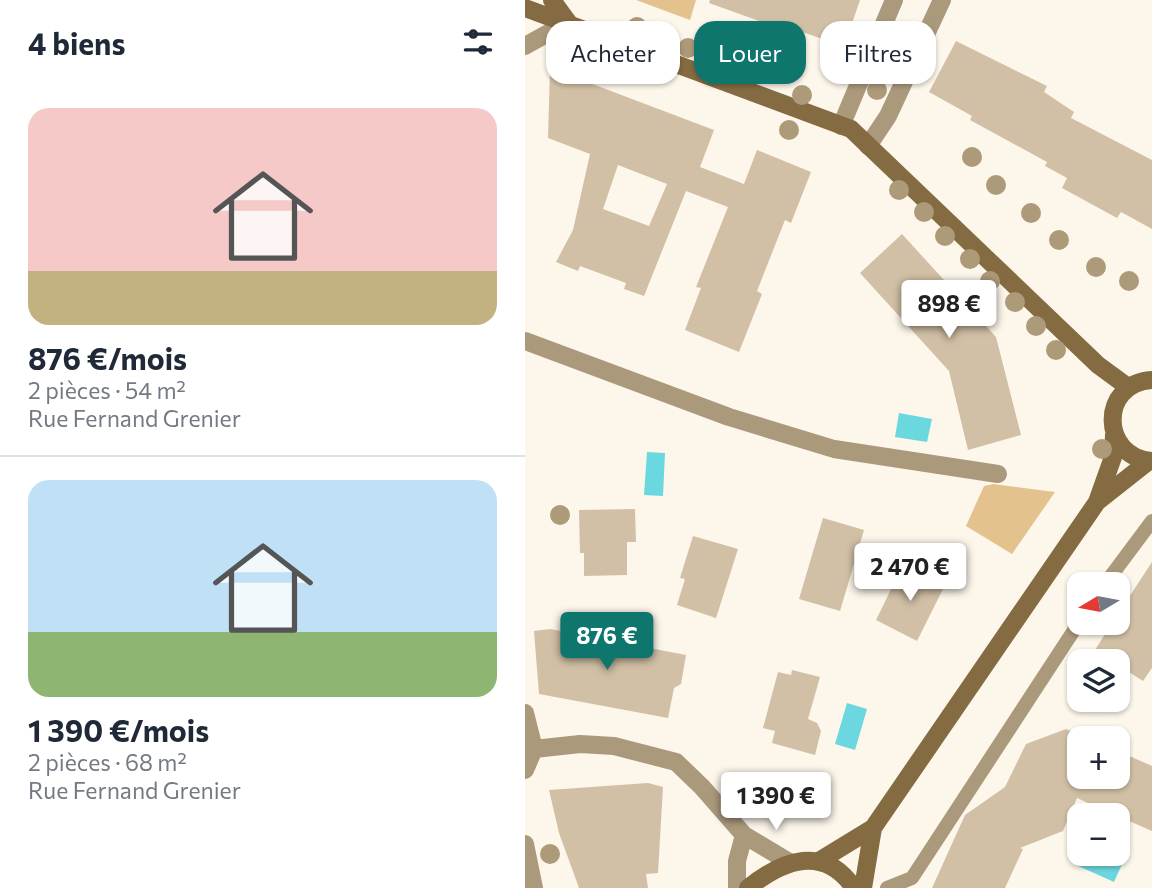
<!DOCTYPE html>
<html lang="fr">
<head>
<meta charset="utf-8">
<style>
	:root { --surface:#fff; --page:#f2f2f3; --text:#1f2937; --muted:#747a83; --line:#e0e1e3; --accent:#0f766e }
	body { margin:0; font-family:Commissioner,sans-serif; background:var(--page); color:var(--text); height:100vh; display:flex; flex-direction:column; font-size:26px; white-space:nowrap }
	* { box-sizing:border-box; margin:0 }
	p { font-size:23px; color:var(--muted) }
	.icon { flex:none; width:38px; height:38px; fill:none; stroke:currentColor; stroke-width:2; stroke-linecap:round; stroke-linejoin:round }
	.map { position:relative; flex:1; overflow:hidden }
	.details { display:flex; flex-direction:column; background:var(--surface); width:525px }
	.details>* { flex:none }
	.top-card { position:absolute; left:21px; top:21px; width:500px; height:63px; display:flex; gap:14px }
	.needle { width:46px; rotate:260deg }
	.buttons { position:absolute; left:542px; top:572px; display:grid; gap:14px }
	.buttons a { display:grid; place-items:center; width:63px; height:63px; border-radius:14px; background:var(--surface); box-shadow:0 2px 5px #0004; font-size:35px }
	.price { position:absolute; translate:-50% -60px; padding:0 16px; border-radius:7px; background:#fff; color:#222; font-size:23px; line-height:46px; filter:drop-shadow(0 2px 4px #0008) }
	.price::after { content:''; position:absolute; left:50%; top:42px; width:21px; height:16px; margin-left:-10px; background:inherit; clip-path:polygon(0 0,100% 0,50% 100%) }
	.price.current { background:var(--accent); color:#fff }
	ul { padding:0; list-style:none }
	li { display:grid; align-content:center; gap:14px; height:371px; padding:0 28px }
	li+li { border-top:2px solid var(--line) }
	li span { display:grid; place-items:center; height:217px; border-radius:21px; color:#555 }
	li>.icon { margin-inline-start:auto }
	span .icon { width:126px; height:126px; fill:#fffc; stroke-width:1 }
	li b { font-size:30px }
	h2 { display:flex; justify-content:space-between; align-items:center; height:84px; padding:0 28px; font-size:30px }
	.tag { padding:0 24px; border-radius:21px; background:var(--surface); box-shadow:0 2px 5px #0004; font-size:24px; line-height:63px }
	.tag.current { background:var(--accent); color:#fff }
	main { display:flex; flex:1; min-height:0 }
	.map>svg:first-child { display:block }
	.green { fill:#e4c28d }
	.water { fill:#6bd7de }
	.building { fill:#d1c0a5; fill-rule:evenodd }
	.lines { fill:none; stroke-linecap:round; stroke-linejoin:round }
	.lane { stroke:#ab997c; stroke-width:14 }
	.street { stroke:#ab997c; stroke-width:18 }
	.secondary { stroke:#856b41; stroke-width:18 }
	.tree { fill:#ad9a79 }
</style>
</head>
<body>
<main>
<section class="details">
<h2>4 biens<svg class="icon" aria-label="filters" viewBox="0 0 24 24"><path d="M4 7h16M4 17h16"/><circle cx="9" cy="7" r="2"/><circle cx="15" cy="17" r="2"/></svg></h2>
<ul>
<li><span style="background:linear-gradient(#f6c9c9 75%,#c2b280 0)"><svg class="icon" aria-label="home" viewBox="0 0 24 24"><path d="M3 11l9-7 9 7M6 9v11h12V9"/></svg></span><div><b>876 €/mois</b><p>2 pièces · 54 m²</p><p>Rue Fernand Grenier</p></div></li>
<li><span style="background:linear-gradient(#bfe0f5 70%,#8fb573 0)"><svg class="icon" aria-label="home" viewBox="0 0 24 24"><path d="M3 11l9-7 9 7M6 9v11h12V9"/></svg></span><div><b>1 390 €/mois</b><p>2 pièces · 68 m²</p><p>Rue Fernand Grenier</p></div></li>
</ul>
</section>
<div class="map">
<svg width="627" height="888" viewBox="0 0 627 888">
	<rect width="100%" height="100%" fill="#fdf6eb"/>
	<path class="green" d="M111 0H171L165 20Z
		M468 484 530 492 487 554 441 526 459 486Z"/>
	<path class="water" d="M374 413 407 419 402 442 370 437Z
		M122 452 140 453 138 496 119 495Z
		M322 703 342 709 330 750 310 744Z
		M557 854H580L598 862 589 882 551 865Z"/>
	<path class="building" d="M185 0H335L319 47 272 30 270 34 184 3Z
		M431 41 522 86 519 92 549 112 546 118 627 160V229L596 212 592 218 537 188 542 178 520 166 522 162 445 120 447 116 404 92Z
		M25 68 189 130 175 167 219 184 232 150 286 172 266 223 260 220 232 291 237 294 214 352 160 330 176 288 171 287 203 207 161 191 119 296 99 289 101 283 55 266 53 271 31 262 48 230 65 154 23 138ZM93 165 142 184 124 226 78 209Z
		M377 234 471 337 496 435 443 450 424 371 335 273Z
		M110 509 111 542H102V575L59 576V553H55L54 510Z
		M298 518 339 530 315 611 274 599Z
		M168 536 213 549 191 618 152 605 160 579 155 578Z
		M627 562V668L618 681 593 665V662H588L570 650 587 623H593V614Z
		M377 567 420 585 392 641 351 620Z
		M25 629 161 655 156 684 149 688 143 718 14 694 9 631Z
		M267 670 295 677 283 719 292 723 296 731 290 755 247 743 250 731 238 728 253 672 266 675Z
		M541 729 563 738H555V777H593V751L627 766V831L579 810 582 803 574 808 552 798 538 831 495 848 498 849 480 888H407L440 815 480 787 501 744Z
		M123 783 138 787 133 873 121 874 123 888H54L34 833 24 790Z"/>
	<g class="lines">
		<path class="lane" d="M580 584 627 521
			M362 888 387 878 555 621"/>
		<path class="street" d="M0 46 43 22
			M316 126 369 0
			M343 146 363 116 417 0
			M0 341 204 417 309 449 473 474
			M0 713 9 749 0 770
			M9 749 55 744 89 746 151 762 177 787 219 835 264 862
			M0 844 9 888
			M212 888V861L219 835"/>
		<path class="secondary" d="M27 0 43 22
			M0 8 326 129 573 365 603 387
			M627 380C574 383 575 457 627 461
			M572 502 588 457 589 435
			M294 861 348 828 572 502 624 461
			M223 888C258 860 299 844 329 888
			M338 888 348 828"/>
	</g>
	<g class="tree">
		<circle cx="112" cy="27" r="10"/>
		<circle cx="137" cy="36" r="10"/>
		<circle cx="384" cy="38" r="10"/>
		<circle cx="163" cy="48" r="10"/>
		<circle cx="189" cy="60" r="10"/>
		<circle cx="352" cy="90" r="10"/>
		<circle cx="277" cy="95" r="10"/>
		<circle cx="264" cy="130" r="10"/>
		<circle cx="447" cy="157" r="10"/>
		<circle cx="471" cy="185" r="10"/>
		<circle cx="374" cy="190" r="10"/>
		<circle cx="399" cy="212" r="10"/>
		<circle cx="506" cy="213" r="10"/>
		<circle cx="420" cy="236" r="10"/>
		<circle cx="534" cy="240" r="10"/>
		<circle cx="445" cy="259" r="10"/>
		<circle cx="571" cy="267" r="10"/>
		<circle cx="465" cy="281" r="10"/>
		<circle cx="604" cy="281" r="10"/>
		<circle cx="490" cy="302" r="10"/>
		<circle cx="511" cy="326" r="10"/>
		<circle cx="531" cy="350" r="10"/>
		<circle cx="577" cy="449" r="10"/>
		<circle cx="35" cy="515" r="10"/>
		<circle cx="25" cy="854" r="10"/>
	</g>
</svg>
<div class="buttons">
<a><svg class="needle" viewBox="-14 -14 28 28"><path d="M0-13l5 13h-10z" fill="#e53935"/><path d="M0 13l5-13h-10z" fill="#747a83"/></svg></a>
<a><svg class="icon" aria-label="layers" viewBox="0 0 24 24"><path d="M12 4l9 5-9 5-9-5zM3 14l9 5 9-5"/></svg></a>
<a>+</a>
<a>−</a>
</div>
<b class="price" style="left:424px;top:340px">898 €</b>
<b class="price" style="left:385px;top:603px">2 470 €</b>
<b class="price current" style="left:82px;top:672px">876 €</b>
<b class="price" style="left:251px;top:832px">1 390 €</b>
<div class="top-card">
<a class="tag">Acheter</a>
<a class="tag current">Louer</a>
<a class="tag">Filtres</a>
</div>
</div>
</main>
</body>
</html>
